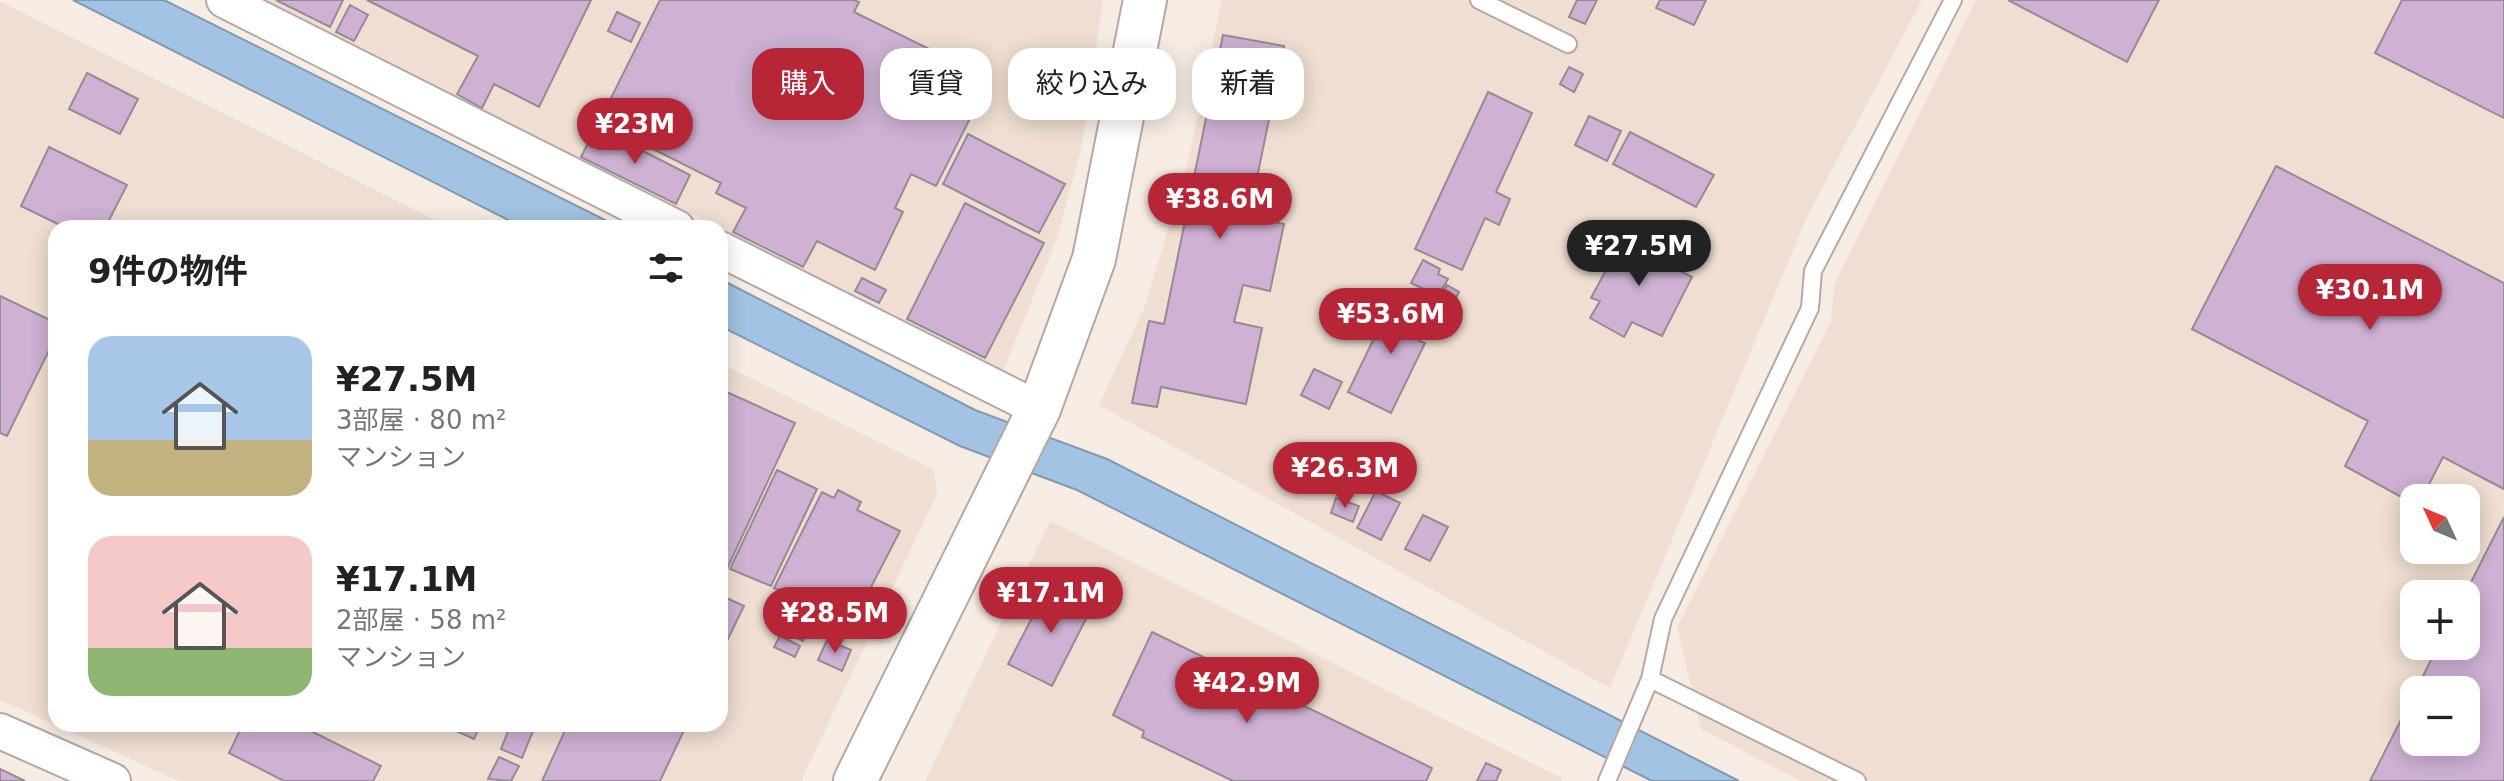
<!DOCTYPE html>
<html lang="ja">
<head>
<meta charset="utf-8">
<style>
	:root { --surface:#fff; --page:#f6f6f6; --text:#222; --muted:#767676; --accent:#b72637 }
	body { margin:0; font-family:"DejaVu Sans","Noto Sans JP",sans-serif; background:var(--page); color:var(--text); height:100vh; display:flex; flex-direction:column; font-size:30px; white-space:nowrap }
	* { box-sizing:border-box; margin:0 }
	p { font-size:26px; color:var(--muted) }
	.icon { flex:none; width:44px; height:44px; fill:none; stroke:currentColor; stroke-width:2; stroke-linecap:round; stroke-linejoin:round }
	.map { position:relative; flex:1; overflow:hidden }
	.details { position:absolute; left:48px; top:220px; width:680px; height:512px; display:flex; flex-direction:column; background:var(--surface); border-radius:24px; box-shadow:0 4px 20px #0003 }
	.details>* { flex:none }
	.banner { position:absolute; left:752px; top:48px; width:760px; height:72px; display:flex; gap:16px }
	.needle { width:52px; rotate:314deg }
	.buttons { position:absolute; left:2400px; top:484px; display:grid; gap:16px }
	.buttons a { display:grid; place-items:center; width:80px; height:80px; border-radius:16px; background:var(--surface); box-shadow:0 4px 20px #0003; font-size:40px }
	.price { position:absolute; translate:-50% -68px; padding:0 18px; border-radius:28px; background:var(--accent); color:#fff; font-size:26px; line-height:52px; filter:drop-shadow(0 2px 4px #0008) }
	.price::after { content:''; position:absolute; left:50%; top:48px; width:24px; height:18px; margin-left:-12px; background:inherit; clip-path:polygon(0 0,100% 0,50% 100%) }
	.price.current { background:#222; color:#fff }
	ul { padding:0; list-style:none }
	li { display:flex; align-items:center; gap:24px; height:200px; padding:0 40px }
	li span { display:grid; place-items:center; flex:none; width:224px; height:160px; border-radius:24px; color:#555 }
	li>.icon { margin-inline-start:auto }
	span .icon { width:96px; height:96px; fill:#fffc; stroke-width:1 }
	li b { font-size:34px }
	h2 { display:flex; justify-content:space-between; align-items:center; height:96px; padding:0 40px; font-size:34px }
	.chip { padding:0 28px; border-radius:24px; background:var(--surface); box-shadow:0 4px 20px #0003; font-size:28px; line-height:72px }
	.chip.current { background:var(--accent); color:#fff }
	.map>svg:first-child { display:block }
	.built { fill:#efded1; fill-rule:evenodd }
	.water { fill:#a2c3e3; stroke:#8399ae; stroke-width:2 }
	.building { fill:#ceb1d3; stroke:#938c94; stroke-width:2 }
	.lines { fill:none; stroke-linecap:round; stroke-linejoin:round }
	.service-casing { stroke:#b4aaa3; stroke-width:20 }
	.minor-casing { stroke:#b4aaa3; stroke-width:38 }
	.tertiary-casing { stroke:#b4aaa3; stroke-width:46 }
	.service { stroke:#fff; stroke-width:16 }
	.minor { stroke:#fff; stroke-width:34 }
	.tertiary { stroke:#fff; stroke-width:42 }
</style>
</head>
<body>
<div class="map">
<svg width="2504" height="781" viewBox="0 0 2504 781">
	<rect width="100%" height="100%" fill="#f6ece4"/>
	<path class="built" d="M265 0H1103L1081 150 1056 241 1003 371Z
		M1222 0H1922L1807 217 1610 688 1099 405 1145 306 1187 166Z
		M1976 0H2504V781H1801L1701 729 1677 627 1831 322 1834 285ZM2414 498H2466V550H2414ZM2414 594H2466V646H2414ZM2414 690H2466V742H2414Z
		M0 1 451 228H56V724H720V363L934 470 937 494 801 781H179L0 700Z
		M1050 521 1562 778 1561 781H925Z"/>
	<path class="water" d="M73 0H164L621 228H524Z
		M720 279 975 410 1107 459 1739 781H1652L1077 490 960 446 720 326Z"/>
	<path class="building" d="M276 0H343L330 27Z
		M367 0H591L539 107 494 84 482 108 457 94 478 56Z
		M660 0H854L859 2 854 12 990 79 936 186 911 174 895 208 903 212 875 270 817 241 803 267 733 232 746 208 716 193 721 183 599 122Z
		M1577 0H1597L1585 24 1569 17Z
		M1660 0H1706L1694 25 1656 8Z
		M2008 0H2159L2127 62Z
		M2402 0H2504V118L2375 53Z
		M350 5 368 15 354 41 336 32Z
		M617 12 640 23 631 42 608 31Z
		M1223 35 1284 46 1249 217 1284 224 1270 291 1243 285 1234 322 1262 328 1246 404 1161 387 1157 407 1132 403 1149 321 1164 324Z
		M1569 67 1583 74 1574 92 1560 84Z
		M87 73 138 99 120 134 69 109Z
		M1488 92 1532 113 1496 192 1510 199 1499 225 1485 218 1462 270 1415 249Z
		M1589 116 1621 131 1607 161 1575 145Z
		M596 127 690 175 676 204 581 157Z
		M1630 132 1714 175 1696 207 1613 164Z
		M968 134 1065 184 1039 233 943 184Z
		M49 147 127 185 105 228H59L60 225 21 206Z
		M2276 166 2504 283V489L2443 457 2422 498H2414V504L2345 466 2368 421 2192 329Z
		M965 203 1044 243 985 358 907 319Z
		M1638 223 1659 234 1648 254 1692 277 1662 336 1632 322 1624 337 1590 318 1600 301 1591 298 1621 242 1627 246Z
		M1423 260 1440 269 1438 274 1448 279 1438 296 1411 283Z
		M862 278 886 290 879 303 855 291Z
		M1447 285 1459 292 1449 311 1436 305Z
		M0 296 56 323V336L7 436 0 433Z
		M1394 297 1432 315 1419 341 1425 343 1391 413 1348 392Z
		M1314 369 1342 382 1329 409 1301 395Z
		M720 389 795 423 725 573 720 571Z
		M777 470 817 489 771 586 730 569Z
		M838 490 861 502 857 510 900 531 851 626 774 588 822 492 834 498Z
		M1376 491 1400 503 1381 540 1357 528Z
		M1336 498 1359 506 1353 522 1331 513Z
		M1423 515 1448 527 1430 561 1405 549Z
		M2504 517V781H2370L2414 694V742H2466V690H2416L2438 646H2466L2465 594Z
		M1050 583 1093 605 1052 686 1008 664Z
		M720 595 744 606 720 655Z
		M787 619 809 629 803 641 782 631Z
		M1152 632 1432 768 1426 781H1233L1142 737 1144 731 1113 715Z
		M780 636 800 646 795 657 774 647Z
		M827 640 851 650 842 671 818 660Z
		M243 724H297L381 766 373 781H284L229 753Z
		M441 724H481L474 739Z
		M511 724 533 731 522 758 501 749Z
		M568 724H687L660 781H542Z
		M499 757 519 766 511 781 488 779Z
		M1486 763 1501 770 1496 781H1477Z
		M0 769 25 781H0Z"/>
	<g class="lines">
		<g class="service-casing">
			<path id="service" d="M1479 0 1568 44
				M1650 679 1857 781
				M1607 781 1650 679 1663 619 1810 308 1813 271 1953 0"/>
		</g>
		<g class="minor-casing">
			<path id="minor" d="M224 0 677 228
				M720 249 1039 409
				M0 731 113 781"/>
		</g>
		<g class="tertiary-casing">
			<path id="tertiary" d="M855 781 1039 409 1094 259 1145 0"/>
		</g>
		<use href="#service" class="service"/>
		<use href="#minor" class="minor"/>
		<use href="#tertiary" class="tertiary"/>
	</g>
</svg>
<div class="buttons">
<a><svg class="needle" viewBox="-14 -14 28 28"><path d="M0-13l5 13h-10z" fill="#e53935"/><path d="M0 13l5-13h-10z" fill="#767676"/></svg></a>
<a>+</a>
<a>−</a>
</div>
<b class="price" style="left:635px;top:166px">¥23M</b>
<b class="price" style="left:1220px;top:241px">¥38.6M</b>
<b class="price current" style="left:1639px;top:288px">¥27.5M</b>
<b class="price" style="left:2370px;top:332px">¥30.1M</b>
<b class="price" style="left:1391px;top:356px">¥53.6M</b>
<b class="price" style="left:1345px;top:510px">¥26.3M</b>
<b class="price" style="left:1051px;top:635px">¥17.1M</b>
<b class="price" style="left:835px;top:655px">¥28.5M</b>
<b class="price" style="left:1247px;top:725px">¥42.9M</b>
<div class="banner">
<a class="chip current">購入</a>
<a class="chip">賃貸</a>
<a class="chip">絞り込み</a>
<a class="chip">新着</a>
</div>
<section class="details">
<h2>9件の物件<svg class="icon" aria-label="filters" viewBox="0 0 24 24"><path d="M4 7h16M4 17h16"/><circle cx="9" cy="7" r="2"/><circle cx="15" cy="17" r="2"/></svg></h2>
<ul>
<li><span style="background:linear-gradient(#a9c7e8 65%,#c2b280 0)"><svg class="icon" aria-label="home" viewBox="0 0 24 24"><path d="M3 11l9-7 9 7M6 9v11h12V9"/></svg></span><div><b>¥27.5M</b><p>3部屋 · 80 m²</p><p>マンション</p></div></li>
<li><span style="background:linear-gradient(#f6c9c9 70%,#8fb573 0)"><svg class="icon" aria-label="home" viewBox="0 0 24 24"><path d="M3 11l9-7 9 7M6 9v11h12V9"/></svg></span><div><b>¥17.1M</b><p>2部屋 · 58 m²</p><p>マンション</p></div></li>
</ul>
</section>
</div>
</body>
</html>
